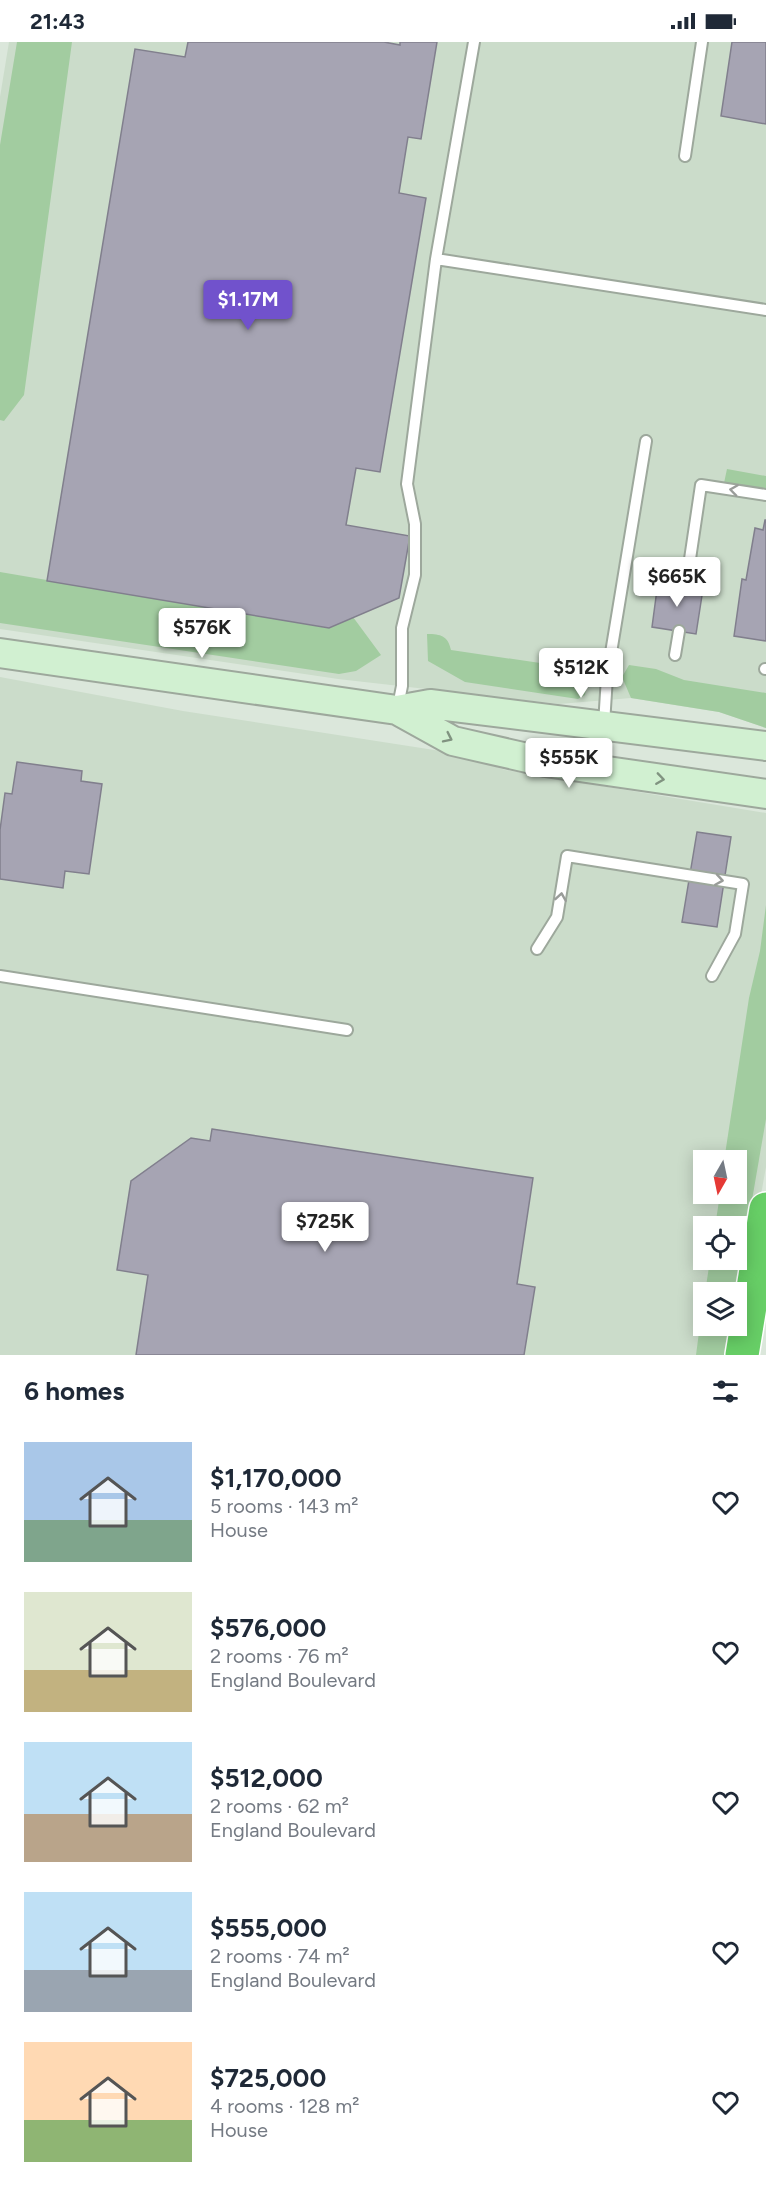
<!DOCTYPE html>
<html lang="en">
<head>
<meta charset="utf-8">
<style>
	:root { --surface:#fff; --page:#f2f2f3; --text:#1f2937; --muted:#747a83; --accent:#7152cc }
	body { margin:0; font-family:Figtree,sans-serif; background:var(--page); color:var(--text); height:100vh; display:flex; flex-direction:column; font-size:22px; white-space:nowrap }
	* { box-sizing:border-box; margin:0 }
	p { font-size:20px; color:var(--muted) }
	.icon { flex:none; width:33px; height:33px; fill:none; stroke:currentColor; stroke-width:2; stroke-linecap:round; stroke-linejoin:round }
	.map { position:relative; height:1313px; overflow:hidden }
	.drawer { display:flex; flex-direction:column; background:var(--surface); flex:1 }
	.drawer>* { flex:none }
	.needle { width:39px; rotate:189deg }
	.controls { position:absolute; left:693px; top:1108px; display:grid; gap:12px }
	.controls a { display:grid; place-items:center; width:54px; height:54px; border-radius:0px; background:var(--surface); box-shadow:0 3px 15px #0003; font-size:30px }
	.price { position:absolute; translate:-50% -51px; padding:0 14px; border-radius:6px; background:#fff; color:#222; font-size:20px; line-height:39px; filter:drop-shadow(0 2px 3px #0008) }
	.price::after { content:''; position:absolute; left:50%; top:36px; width:18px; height:14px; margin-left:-9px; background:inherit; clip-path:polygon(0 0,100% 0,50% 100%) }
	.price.selected { background:var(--accent); color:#fff }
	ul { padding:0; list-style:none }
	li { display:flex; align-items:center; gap:18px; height:150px; padding:0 24px }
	li span { display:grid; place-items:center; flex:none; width:168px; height:120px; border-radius:0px; color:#555 }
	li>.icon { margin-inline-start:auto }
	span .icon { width:72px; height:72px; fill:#fffc; stroke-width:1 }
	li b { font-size:26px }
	h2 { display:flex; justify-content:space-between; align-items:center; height:72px; padding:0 24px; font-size:26px }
	.status { display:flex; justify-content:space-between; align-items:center; height:42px; padding:0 30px; background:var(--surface); direction:ltr }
	.status svg { height:16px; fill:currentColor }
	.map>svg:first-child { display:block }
	.built { fill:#cbdcca; fill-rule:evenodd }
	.green { fill:#a2cca0 }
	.building { fill:#a6a4b3; stroke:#817f8d; stroke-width:1.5 }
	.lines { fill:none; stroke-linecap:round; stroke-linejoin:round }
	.lane-casing { stroke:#9da89c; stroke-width:14 }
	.secondary-casing { stroke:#9da89c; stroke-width:32 }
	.highway-casing { stroke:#fff; stroke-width:36 }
	.lane { stroke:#fff; stroke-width:10 }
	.secondary { stroke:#d1f0d1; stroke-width:28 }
	.highway { stroke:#67ce66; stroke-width:33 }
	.oneway { stroke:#999c99 }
	.oneway2 { stroke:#809380 }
</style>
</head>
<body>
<div class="status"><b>21:43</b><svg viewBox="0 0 49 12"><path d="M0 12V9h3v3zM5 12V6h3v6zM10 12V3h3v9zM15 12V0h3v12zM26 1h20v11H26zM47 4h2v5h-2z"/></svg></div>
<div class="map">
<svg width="766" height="1313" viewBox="0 0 766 1313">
	<rect width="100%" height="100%" fill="#dbe7db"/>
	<path class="built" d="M9 0H766V686L719 670 631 656 559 662 338 637 0 587V55Z
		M0 635 183 669 460 712 505 728 766 771V1125L732 1313H0ZM704 1119H736V1152H704ZM704 1185H736V1218H704ZM704 1251H736V1284H704Z"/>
	<path class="green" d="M17 0H72L24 353 4 379 0 378V103Z
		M727 427 766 434V447L724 441Z
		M0 530 328 586 353 575 381 613 356 629 339 632 0 581Z
		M427 592C441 592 448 594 451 608L574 626 580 618 590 625 585 653 578 657 465 640 428 619Z
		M629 623 656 627 684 638 766 651V686L719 670 631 656 622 635Z
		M766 863V1077L736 1251H705L710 1218H736V1185H715L720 1152H736V1119H724L749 956 760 909Z
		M703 1260 704 1284H730L725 1313H696Z"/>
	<path class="building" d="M188 0H384L400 3V0H437L421 97 408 95 399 151 426 156 380 430 356 426 346 483 410 494 399 556 329 586 47 539 135 7 185 15Z
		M732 0H766V82L721 74Z
		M765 478H766V599L734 594 742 537 746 538 755 486 763 488Z
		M658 540 703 547 696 592 652 585Z
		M17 720 82 729 81 739 102 742 89 832 65 829 63 846 0 837V788L5 751 12 752Z
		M697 790 731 795 717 885 682 880Z
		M212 1087 533 1136 517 1242 535 1245 524 1313H136L148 1233 117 1228 131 1139 191 1096 210 1099Z"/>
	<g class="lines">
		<g class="lane-casing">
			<path id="lane" d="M685 114 702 0
				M436 217 766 268
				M686 544 701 443 766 453
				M675 613 679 589
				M765 627H766
				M398 664 402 644V586L415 533V482L407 442 436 217 474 0
				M604 682 607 635 646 399
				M537 907 557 875 567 814 743 842 735 892 712 934
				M0 934 347 988"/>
		</g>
		<g class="secondary-casing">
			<path id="secondary" d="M0 611 397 668 430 662 766 704
				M397 668 453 699 545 720 766 752"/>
		</g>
		<g class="highway-casing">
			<path id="highway" d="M742 1313 766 1167"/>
		</g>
		<use href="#lane" class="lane"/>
		<use href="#secondary" class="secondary"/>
		<use href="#highway" class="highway"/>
	</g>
	<defs><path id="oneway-chevron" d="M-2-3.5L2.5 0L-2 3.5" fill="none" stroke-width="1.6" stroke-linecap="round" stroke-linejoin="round" transform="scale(1.5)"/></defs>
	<g class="oneway">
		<use href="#oneway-chevron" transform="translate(734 448) rotate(-172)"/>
		<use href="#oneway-chevron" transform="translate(719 838) rotate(9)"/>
		<use href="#oneway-chevron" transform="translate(561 855) rotate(-81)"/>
	</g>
	<g class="oneway2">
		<use href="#oneway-chevron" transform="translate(448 696) rotate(26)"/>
		<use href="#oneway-chevron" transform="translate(660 737) rotate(8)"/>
	</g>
</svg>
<div class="controls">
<a><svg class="needle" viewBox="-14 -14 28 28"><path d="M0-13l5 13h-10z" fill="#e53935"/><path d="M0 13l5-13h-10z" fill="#747a83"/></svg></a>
<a><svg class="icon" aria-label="locate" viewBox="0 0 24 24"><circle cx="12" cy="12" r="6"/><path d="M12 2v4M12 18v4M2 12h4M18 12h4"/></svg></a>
<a><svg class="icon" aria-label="layers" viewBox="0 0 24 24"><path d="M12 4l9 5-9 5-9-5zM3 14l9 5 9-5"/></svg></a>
</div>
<b class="price selected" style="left:248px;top:289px">$1.17M</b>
<b class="price" style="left:677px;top:566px">$665K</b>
<b class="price" style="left:202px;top:617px">$576K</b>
<b class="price" style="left:581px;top:657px">$512K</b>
<b class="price" style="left:569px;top:747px">$555K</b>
<b class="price" style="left:325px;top:1211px">$725K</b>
</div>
<section class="drawer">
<h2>6 homes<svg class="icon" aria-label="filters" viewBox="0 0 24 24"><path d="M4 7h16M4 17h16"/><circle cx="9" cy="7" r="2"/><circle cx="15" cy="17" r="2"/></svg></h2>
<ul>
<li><span style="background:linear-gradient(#a9c7e8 65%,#7fa58c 0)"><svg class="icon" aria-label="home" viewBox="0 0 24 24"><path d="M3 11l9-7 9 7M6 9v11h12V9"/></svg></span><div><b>$1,170,000</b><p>5 rooms · 143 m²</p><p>House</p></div><svg class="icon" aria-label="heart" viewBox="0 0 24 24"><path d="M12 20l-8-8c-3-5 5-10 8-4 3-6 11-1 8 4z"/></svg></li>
<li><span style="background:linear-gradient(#dfe7d0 65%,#c2b280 0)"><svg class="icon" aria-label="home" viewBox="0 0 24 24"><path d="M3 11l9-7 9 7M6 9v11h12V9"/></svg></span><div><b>$576,000</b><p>2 rooms · 76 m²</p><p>England Boulevard</p></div><svg class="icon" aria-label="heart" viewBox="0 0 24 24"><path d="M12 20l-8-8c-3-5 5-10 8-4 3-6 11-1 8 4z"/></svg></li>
<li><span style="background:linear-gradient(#bfe0f5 60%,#b9a48a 0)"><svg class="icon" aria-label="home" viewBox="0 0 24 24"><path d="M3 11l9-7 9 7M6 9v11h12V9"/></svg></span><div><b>$512,000</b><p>2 rooms · 62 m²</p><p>England Boulevard</p></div><svg class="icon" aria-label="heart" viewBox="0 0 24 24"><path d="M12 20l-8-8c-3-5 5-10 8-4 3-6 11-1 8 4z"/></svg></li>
<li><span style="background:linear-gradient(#bfe0f5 65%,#9aa5b1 0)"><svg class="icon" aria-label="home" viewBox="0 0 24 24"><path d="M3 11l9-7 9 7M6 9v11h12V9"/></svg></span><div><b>$555,000</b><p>2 rooms · 74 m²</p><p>England Boulevard</p></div><svg class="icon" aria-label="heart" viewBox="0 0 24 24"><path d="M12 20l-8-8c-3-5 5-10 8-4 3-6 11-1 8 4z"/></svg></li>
<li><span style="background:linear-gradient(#ffd9b3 65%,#8fb573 0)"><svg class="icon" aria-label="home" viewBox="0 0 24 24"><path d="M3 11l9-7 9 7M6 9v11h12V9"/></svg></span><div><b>$725,000</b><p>4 rooms · 128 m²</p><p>House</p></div><svg class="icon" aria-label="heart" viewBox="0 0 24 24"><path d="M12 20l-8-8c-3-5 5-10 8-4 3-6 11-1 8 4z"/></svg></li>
</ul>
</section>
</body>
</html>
